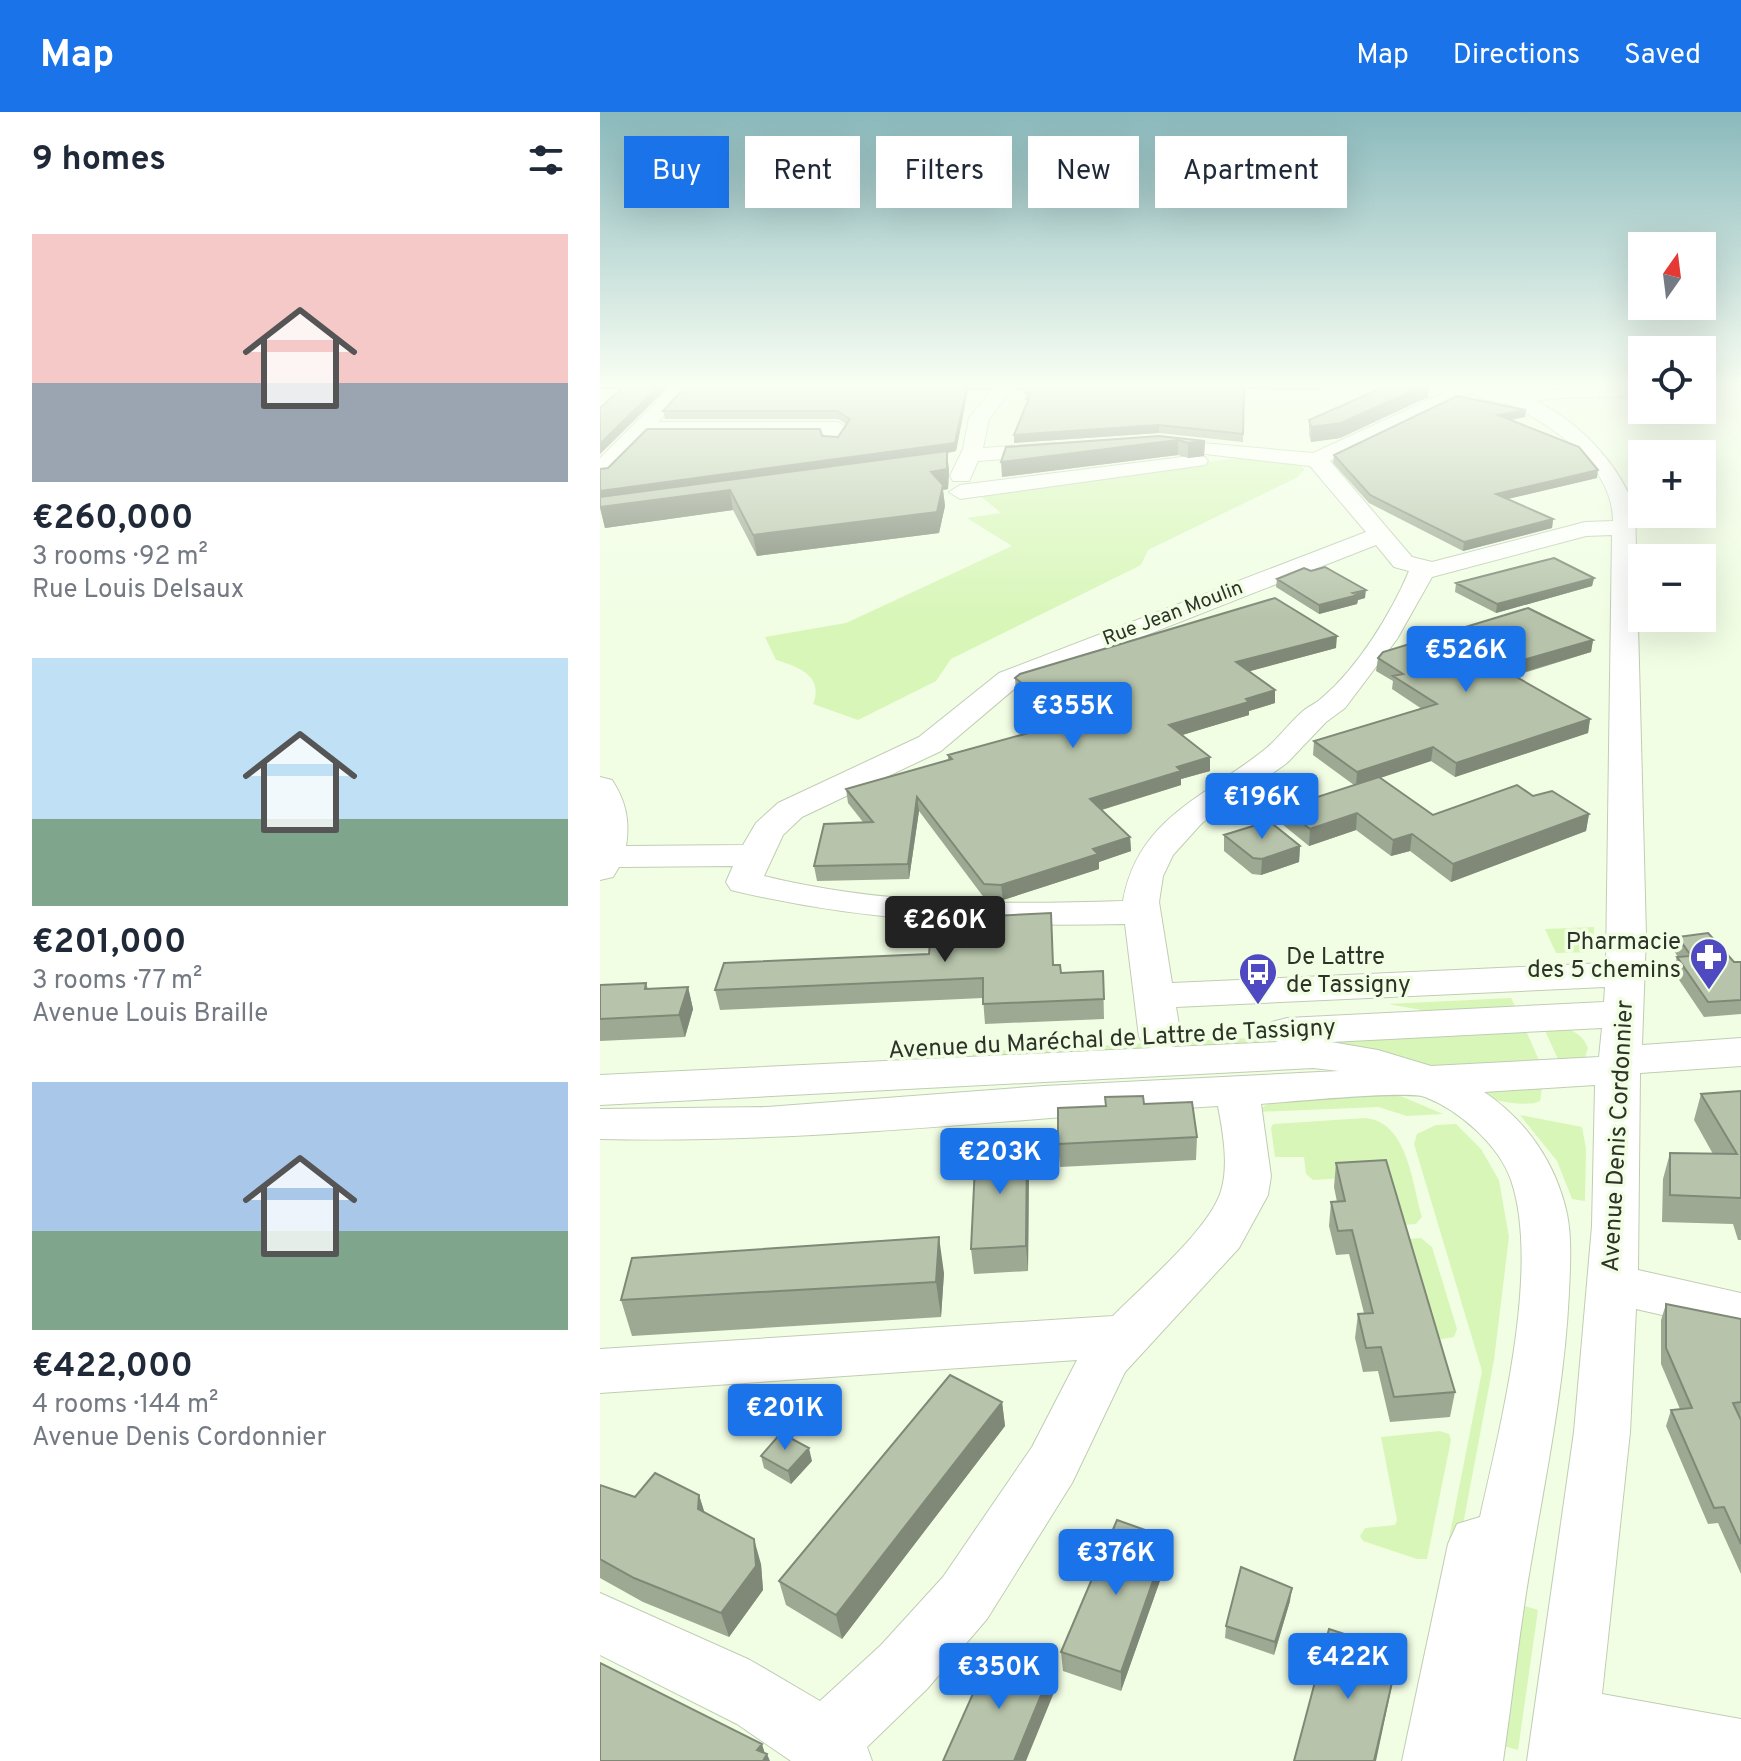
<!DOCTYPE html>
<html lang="en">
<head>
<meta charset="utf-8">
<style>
	:root { --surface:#fff; --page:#f2f2f3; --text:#1f2937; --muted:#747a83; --accent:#1a73e8 }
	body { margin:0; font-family:Overpass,sans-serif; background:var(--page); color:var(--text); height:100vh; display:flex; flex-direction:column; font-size:30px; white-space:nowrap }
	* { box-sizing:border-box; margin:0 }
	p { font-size:26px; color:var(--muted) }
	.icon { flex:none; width:44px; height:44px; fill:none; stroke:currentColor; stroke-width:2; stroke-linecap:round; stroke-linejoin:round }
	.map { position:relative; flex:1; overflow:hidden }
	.side { display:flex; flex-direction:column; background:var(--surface); width:600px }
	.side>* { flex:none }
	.guide { position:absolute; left:24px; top:24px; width:760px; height:72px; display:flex; gap:16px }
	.needle { width:52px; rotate:14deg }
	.controls { position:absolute; left:1028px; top:120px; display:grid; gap:16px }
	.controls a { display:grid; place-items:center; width:88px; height:88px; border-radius:0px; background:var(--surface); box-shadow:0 8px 32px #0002; font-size:40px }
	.price { position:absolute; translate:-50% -68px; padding:0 18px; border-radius:8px; background:var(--accent); color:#fff; font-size:26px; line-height:52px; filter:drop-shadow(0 2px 4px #0008) }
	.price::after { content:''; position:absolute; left:50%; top:48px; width:24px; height:18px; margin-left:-12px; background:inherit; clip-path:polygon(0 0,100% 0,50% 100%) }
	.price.on { background:#222; color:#fff }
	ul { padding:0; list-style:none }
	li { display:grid; align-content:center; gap:16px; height:424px; padding:0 32px }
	li span { display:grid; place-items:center; height:248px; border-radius:0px; color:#555 }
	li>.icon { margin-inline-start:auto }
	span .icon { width:144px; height:144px; fill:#fffc; stroke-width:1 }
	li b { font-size:34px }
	h2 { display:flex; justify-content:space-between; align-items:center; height:96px; padding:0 32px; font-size:34px }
	.tag { padding:0 28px; border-radius:0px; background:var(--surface); box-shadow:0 8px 32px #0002; font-size:28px; line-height:72px }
	.tag.on { background:var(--accent); color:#fff }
	header { display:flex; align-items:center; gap:48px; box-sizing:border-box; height:112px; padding:0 40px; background:var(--accent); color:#fff }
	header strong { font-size:38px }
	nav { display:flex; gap:44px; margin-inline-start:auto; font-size:28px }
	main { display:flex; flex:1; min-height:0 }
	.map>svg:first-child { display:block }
	.green { fill:#d8f6b8 }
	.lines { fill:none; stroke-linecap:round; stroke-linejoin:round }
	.minor-casing { stroke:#c0cdb4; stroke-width:2 }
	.major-casing { stroke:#c0cdb4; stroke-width:2 }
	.minor { fill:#fff; fill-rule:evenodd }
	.major { fill:#fff; fill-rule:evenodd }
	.wall { fill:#9da993 }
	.shaded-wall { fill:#808978 }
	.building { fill:#b7c4ab; stroke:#808978; stroke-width:2 }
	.labels { text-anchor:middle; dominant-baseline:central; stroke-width:7; stroke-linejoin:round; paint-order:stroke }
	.far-street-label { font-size:20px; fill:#2e3329; stroke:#f1fee4 }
	.poi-label { font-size:24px; fill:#2e3329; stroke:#f1fee4; text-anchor:end }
	.street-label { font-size:24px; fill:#2e3329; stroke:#f1fee4 }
</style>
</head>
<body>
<header>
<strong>Map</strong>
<nav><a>Map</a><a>Directions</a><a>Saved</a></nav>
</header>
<main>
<section class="side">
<h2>9 homes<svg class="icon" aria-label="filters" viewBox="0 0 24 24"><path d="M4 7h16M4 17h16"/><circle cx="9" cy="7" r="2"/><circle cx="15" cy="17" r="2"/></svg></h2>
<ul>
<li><span style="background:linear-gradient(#f6c9c9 60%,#9aa5b1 0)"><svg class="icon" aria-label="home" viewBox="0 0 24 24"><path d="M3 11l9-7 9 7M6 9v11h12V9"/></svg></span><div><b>€260,000</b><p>3 rooms · 92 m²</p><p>Rue Louis Delsaux</p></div></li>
<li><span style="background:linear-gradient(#bfe0f5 65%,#7fa58c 0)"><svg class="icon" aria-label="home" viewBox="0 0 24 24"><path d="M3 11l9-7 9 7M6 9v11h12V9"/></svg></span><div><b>€201,000</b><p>3 rooms · 77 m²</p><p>Avenue Louis Braille</p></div></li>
<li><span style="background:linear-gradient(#a9c7e8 60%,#7fa58c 0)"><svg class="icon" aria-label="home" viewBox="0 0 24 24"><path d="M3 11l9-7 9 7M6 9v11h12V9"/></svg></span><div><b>€422,000</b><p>4 rooms · 144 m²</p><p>Avenue Denis Cordonnier</p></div></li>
</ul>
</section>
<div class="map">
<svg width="1141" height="1649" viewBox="0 0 1141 1649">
	<rect width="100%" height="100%" fill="#f1fee4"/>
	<path class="green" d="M659 343 696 350 705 357 696 366 548 438 541 453 351 547 336 569 258 608 213 592C224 564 199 555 176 548L165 525 246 511 412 434 367 406 401 401 378 382Z
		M994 815 993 840 956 841 945 817Z
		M911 886 916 896 832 900 788 892Z
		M923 912 942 955 372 952 373 941 392 939Z
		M942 912C961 916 980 915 988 936L985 946 961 954Z
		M933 975 942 976 940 989C926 997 879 986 866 978Z
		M796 982 843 1002 807 1004 778 995 656 1000 673 988Z
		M920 1003 982 1015 986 1037 985 1089 972 1087 957 1049Z
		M766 1006C808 1011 812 1071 822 1105L816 1112 804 1113 790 1063 713 1068 706 1062 704 1045H675L671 1016 673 1012Z
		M856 1012 881 1037 899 1068 909 1125 894 1248 857 1445 846 1442 882 1259 814 1032 817 1022 836 1013Z
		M821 1126 832 1135 857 1217 854 1225 836 1228 808 1127Z
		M840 1319 849 1322 851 1328 827 1447H817L763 1429 760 1424 765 1416 795 1413 797 1408 781 1325Z
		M922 1493 938 1498 918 1638 900 1633Z"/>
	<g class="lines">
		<g class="minor-casing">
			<path id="minor" d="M71 275H91L58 310H238L248 316 239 330H225L224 322H47L8 363 0 364V346Z
				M395 275H414L389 307 383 336 455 331 465 337 455 343 378 349 369 369H353L350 364 363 337 369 306Z
				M857 275H882L730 349 812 445 832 450 985 410 1013 409C1013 350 945 308 897 287L895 283 904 277C961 291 1016 343 1035 397L1046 823 1042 933 1141 926V954L1040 961 1038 1158 1141 1181V1221L1036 1197 1030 1320 1002 1582 1141 1607V1649H927L974 1320 992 1114 995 973 884 980C926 1008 956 1051 967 1102 972 1127 970 1155 969 1180 965 1269 947 1357 932 1445 920 1512 913 1581 903 1649H802L848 1432 857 1412 880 1405C900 1315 941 1156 911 1068 899 1033 859 998 825 985 809 978 688 990 661 992L671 1064 668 1083 639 1136 525 1260 472 1371 387 1507 327 1577 267 1635 272 1649H191L137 1612 0 1543V1481L150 1548 220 1589 281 1533 343 1465 432 1335 477 1248 0 1281V1237L513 1204C542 1174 610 1117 621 1079 629 1054 623 1020 618 994 412 1006 206 1032 0 1027V997L167 995 444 974 739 959 713 956 0 993V963L552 936 545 934 539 925 525 812C391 815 262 810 131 778L126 770 133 754 19 755 13 765 0 768V665L12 668C26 689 30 709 26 734L143 733 156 711 178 691 319 625 399 561 766 420 710 354 553 336 543 330 546 326 713 341ZM1012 423 1006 851 572 871 559 790 563 764 573 743 602 711 687 651 726 610 745 596 797 527 832 465 986 424ZM776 433 794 455 809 459C791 502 758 555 723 585 717 591 709 594 703 599 689 611 678 627 664 638 604 686 538 706 523 789 402 793 282 793 164 764L183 723 202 705 341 639 419 573ZM1005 875 1004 890 687 906 672 910 666 919 672 928 678 930 572 935 581 925 576 895ZM1002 916 999 945 831 954 778 938 731 930Z
				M598 343 605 345 608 349 605 353 360 387 349 380 360 373Z"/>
		</g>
		<g class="major-casing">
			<path id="major" d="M866 275 920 279 1042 275V284C1015 285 988 284 961 286 933 288 887 300 866 275Z"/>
		</g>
		<use href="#minor" class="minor"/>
		<use href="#major" class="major"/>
	</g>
	<path class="wall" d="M0 275H68L0 342V296L21 277H0Z
		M85 275H391L389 278H368L356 339 347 341 349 359 348 377 343 378 345 394 339 421 157 444 133 398 5 416 0 396V357L222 324 238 325 246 312 238 307H65L63 299Z
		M415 275H722V278L644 277 643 330 559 321 414 331V323L428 288H425L426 278H415Z
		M784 275H829L828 285 740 326 711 330 709 323V308Z
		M925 305 909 308 997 366 907 387 953 407 952 416 863 439 769 391 733 351 734 343Z
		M559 324 605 329 604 344 588 346 578 343 402 365Z
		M994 466 992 474 896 501 855 480 856 471Z
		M677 467 765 486 758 488 757 492 719 502 676 475Z
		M993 528 991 540 914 564 990 607 988 621 855 665 831 649 780 666 833 703 933 684 989 702 986 719 851 770 810 739 791 744 756 718 709 734 682 712 683 696 754 673 713 643 714 629 822 597 792 577 793 569 776 559 778 546Z
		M736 536 649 559 675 591 649 599V603L582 623 610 645V659L581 667V673L502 698 530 725 531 739 499 750V757L403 788 385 787 319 699 309 767 217 769 214 754 263 710 248 691 246 677 348 648V643L459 612 416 579 415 566Z
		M624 723 700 734 699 750 661 763 652 762 624 739Z
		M1078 825 1134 850H1141V902L1104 905 1073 859 1077 845H1078L1074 839Z
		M454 853 461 861 503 859 504 907 385 912 383 886 120 898 115 878Z
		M46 871 48 877 88 875 93 897 85 925 0 929V873Z
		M1141 979V1128H1138L1133 1112 1062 1110 1063 1067 1070 1041 1113 1042 1094 1008 1101 982Z
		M544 992 597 1025 596 1048 460 1055 458 1032Z
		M736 1051 855 1280 850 1305 790 1310 778 1259 763 1260 755 1226 758 1202 764 1201 749 1142 736 1143 729 1114 731 1090H737L734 1075Z
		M429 1054 428 1159 374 1162 371 1137Z
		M344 1161 341 1205 32 1224 21 1188Z
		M1066 1192 1141 1207V1305L1140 1306 1141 1308V1462L1118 1411 1108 1412 1066 1314 1071 1298 1080 1297 1061 1252V1208Z
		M402 1290 405 1314 242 1527 186 1493 179 1469Z
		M161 1344 212 1349 191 1372 164 1356Z
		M0 1373 35 1385 99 1383 104 1400 161 1452 163 1478 129 1525 43 1490 0 1466Z
		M568 1446 521 1579 463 1559 461 1540Z
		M690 1489 674 1543 625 1526 626 1514Z"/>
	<path class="shaded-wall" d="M58 275H68L0 342V332Z
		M367 275H368V278L356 339 347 341 349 359 348 377 343 378 345 394 339 421 157 444 153 423 331 360 0 388V379L355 331Z
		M821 275H829L828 285 740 326 711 330V315Z
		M926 298 925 305 897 311 898 303Z
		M559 313V321L414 331V323Z
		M578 328V343L402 365 401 350Z
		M605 329 604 344 588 346V331Z
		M998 358 997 366 895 390 896 382Z
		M130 378 133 398 5 416 0 395Z
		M953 407 952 416 863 439 864 430Z
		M994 466 992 474 896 501 897 492Z
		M766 478 765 486 758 488 757 492 719 502V493Z
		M737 524 736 536 636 563V550Z
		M993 528 991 540 897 568 899 555Z
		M675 578V591L649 599V603L569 627V613Z
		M990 607 988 621 855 665 856 651Z
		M833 635 831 649 756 674 757 660Z
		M610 645V659L581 667V673L491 701 490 687 577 655Z
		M317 685 319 699 309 767 308 752Z
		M757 701 756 718 709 734 710 717Z
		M989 702 986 719 851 770 853 752Z
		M812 722 810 739 791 744 793 728Z
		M530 725 531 739 499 750V757L403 788 401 773 493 737Z
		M700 734 699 750 661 763 662 747Z
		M88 875 93 897 85 925 79 903Z
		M427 1030 429 1054 428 1159 426 1134Z
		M339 1125 344 1161 341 1205 336 1170Z
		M402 1290 405 1314 242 1527 236 1503Z
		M209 1336 212 1349 191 1372 188 1359Z
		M99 1383 107 1408 98 1397Z
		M568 1426V1446L521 1579V1560Z
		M154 1427 161 1452 163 1478 129 1525 121 1501Z
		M692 1476 690 1489 674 1543 675 1530Z
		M799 1540 776 1649H774Z
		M451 1559 453 1583 426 1649H414Z
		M162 1632 166 1645 167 1642 170 1649H161L157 1638Z"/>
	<path class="building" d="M23 275H58L0 332V296Z
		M85 275H367L355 331 0 379V357L8 356 47 317H220L222 324 238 325 250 307 237 299H63Z
		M427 275H644L643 322 559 313 414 323 431 281H425Z
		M784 275H821L741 311 711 315 709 308Z
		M857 284 926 298 898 303 979 335 998 358 896 382 953 407 864 430 770 383 734 343Z
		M559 324 605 329 588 331 578 328 401 350 406 335Z
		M347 339V357L331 360 343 373 337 400 153 423 130 378 0 395V385Z
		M954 446 994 466 897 492 856 471Z
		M725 455 766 478 753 481 758 483 719 493 677 467 704 456 711 459Z
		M675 486 737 524 636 550 675 578 646 587 649 590 569 613 610 645 577 655 581 659 490 687 530 725 493 737 498 742 401 773 384 772 317 685 308 752 214 754 224 712 273 710 246 677 352 647 348 643 472 609 415 566 420 562Z
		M928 496 993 528 899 555 990 607 856 651 833 635 757 660 714 629 837 592 793 564 803 562 778 546 783 540Z
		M779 665 833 703 917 673 933 684 952 679 989 702 853 752 812 722 793 728 757 701 710 717 683 696Z
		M669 709 700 734 662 747 653 746 624 723Z
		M451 801 453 853H460L461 861 503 859 504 887 383 892V866L115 878 124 851 329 842 332 807Z
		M1108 821 1134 850H1141V888L1108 890 1077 845 1091 844 1078 825Z
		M46 871 45 877 88 875 79 903 0 907V873Z
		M1141 979V1086L1070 1083V1041L1137 1042 1101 982Z
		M543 984 544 992 592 990 597 1025 458 1032V996L506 994 505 985Z
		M427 1030 426 1134 371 1137 376 1033Z
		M786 1048 855 1280 794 1285 781 1235 766 1236 758 1202 773 1201 752 1118 738 1119 731 1090 745 1089 736 1051Z
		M339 1125 336 1170 21 1188 32 1146Z
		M1066 1192 1141 1207V1290L1133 1291 1141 1308V1432L1124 1395 1114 1396 1071 1298 1092 1296 1066 1236Z
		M350 1263 402 1290 236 1503 179 1469Z
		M181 1321 209 1336 188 1359 161 1344Z
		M55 1361 99 1383 98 1397 154 1427 156 1454 121 1501 34 1466 0 1447V1373L35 1385Z
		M517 1408 568 1426 521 1560 461 1540Z
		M641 1455 692 1476 675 1530 626 1514Z
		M729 1517 799 1540 774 1649H694Z
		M392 1539 451 1559 414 1649H343Z
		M0 1551 162 1632 157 1638 167 1642 163 1649H0Z"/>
	<linearGradient id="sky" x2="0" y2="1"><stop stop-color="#8ab9bc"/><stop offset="0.54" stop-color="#f9fff3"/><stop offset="1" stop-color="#f9fff3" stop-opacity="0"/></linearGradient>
	<rect width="1141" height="506" fill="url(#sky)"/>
	<defs>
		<g id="pharmacy-pin" transform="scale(2)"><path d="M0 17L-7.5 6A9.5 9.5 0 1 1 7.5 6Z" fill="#4f4ac1" stroke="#f1fee4"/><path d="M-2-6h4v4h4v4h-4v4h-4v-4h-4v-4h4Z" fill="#fff"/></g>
		<g id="bus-pin" transform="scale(2)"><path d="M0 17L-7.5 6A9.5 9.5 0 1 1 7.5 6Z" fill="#4f4ac1" stroke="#f1fee4"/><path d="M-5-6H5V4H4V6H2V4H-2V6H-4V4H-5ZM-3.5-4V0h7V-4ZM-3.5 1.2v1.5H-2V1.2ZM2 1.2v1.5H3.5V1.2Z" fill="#fff"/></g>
	</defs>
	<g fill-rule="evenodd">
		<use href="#pharmacy-pin" x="1109" y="845"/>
		<use href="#bus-pin" x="658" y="860"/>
	</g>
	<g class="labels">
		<g class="far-street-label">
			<text transform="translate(573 502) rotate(-21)">Rue Jean Moulin</text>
		</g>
		<g class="poi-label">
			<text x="1081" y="831">Pharmacie<tspan x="1081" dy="28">des 5 chemins</tspan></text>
			<text x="686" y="846" text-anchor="start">De Lattre<tspan x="686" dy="28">de Tassigny</tspan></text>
		</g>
		<g class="street-label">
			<text transform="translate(512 928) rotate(-3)">Avenue du Maréchal de Lattre de Tassigny</text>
			<text transform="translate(1019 1024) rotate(-87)">Avenue Denis Cordonnier</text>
		</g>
	</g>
</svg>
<div class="controls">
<a><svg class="needle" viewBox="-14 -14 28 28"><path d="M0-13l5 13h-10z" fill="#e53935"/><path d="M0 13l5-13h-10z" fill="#747a83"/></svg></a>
<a><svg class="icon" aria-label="locate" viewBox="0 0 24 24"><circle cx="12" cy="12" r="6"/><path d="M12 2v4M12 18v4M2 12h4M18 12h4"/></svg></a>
<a>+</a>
<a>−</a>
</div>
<b class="price" style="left:866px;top:582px">€526K</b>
<b class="price" style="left:473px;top:638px">€355K</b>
<b class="price" style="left:662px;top:729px">€196K</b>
<b class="price on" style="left:345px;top:852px">€260K</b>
<b class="price" style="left:400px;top:1084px">€203K</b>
<b class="price" style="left:185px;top:1340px">€201K</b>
<b class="price" style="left:516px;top:1485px">€376K</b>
<b class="price" style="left:748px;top:1589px">€422K</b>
<b class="price" style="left:399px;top:1599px">€350K</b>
<div class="guide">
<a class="tag on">Buy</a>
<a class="tag">Rent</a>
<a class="tag">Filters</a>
<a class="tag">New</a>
<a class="tag">Apartment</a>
</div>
</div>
</main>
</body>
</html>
